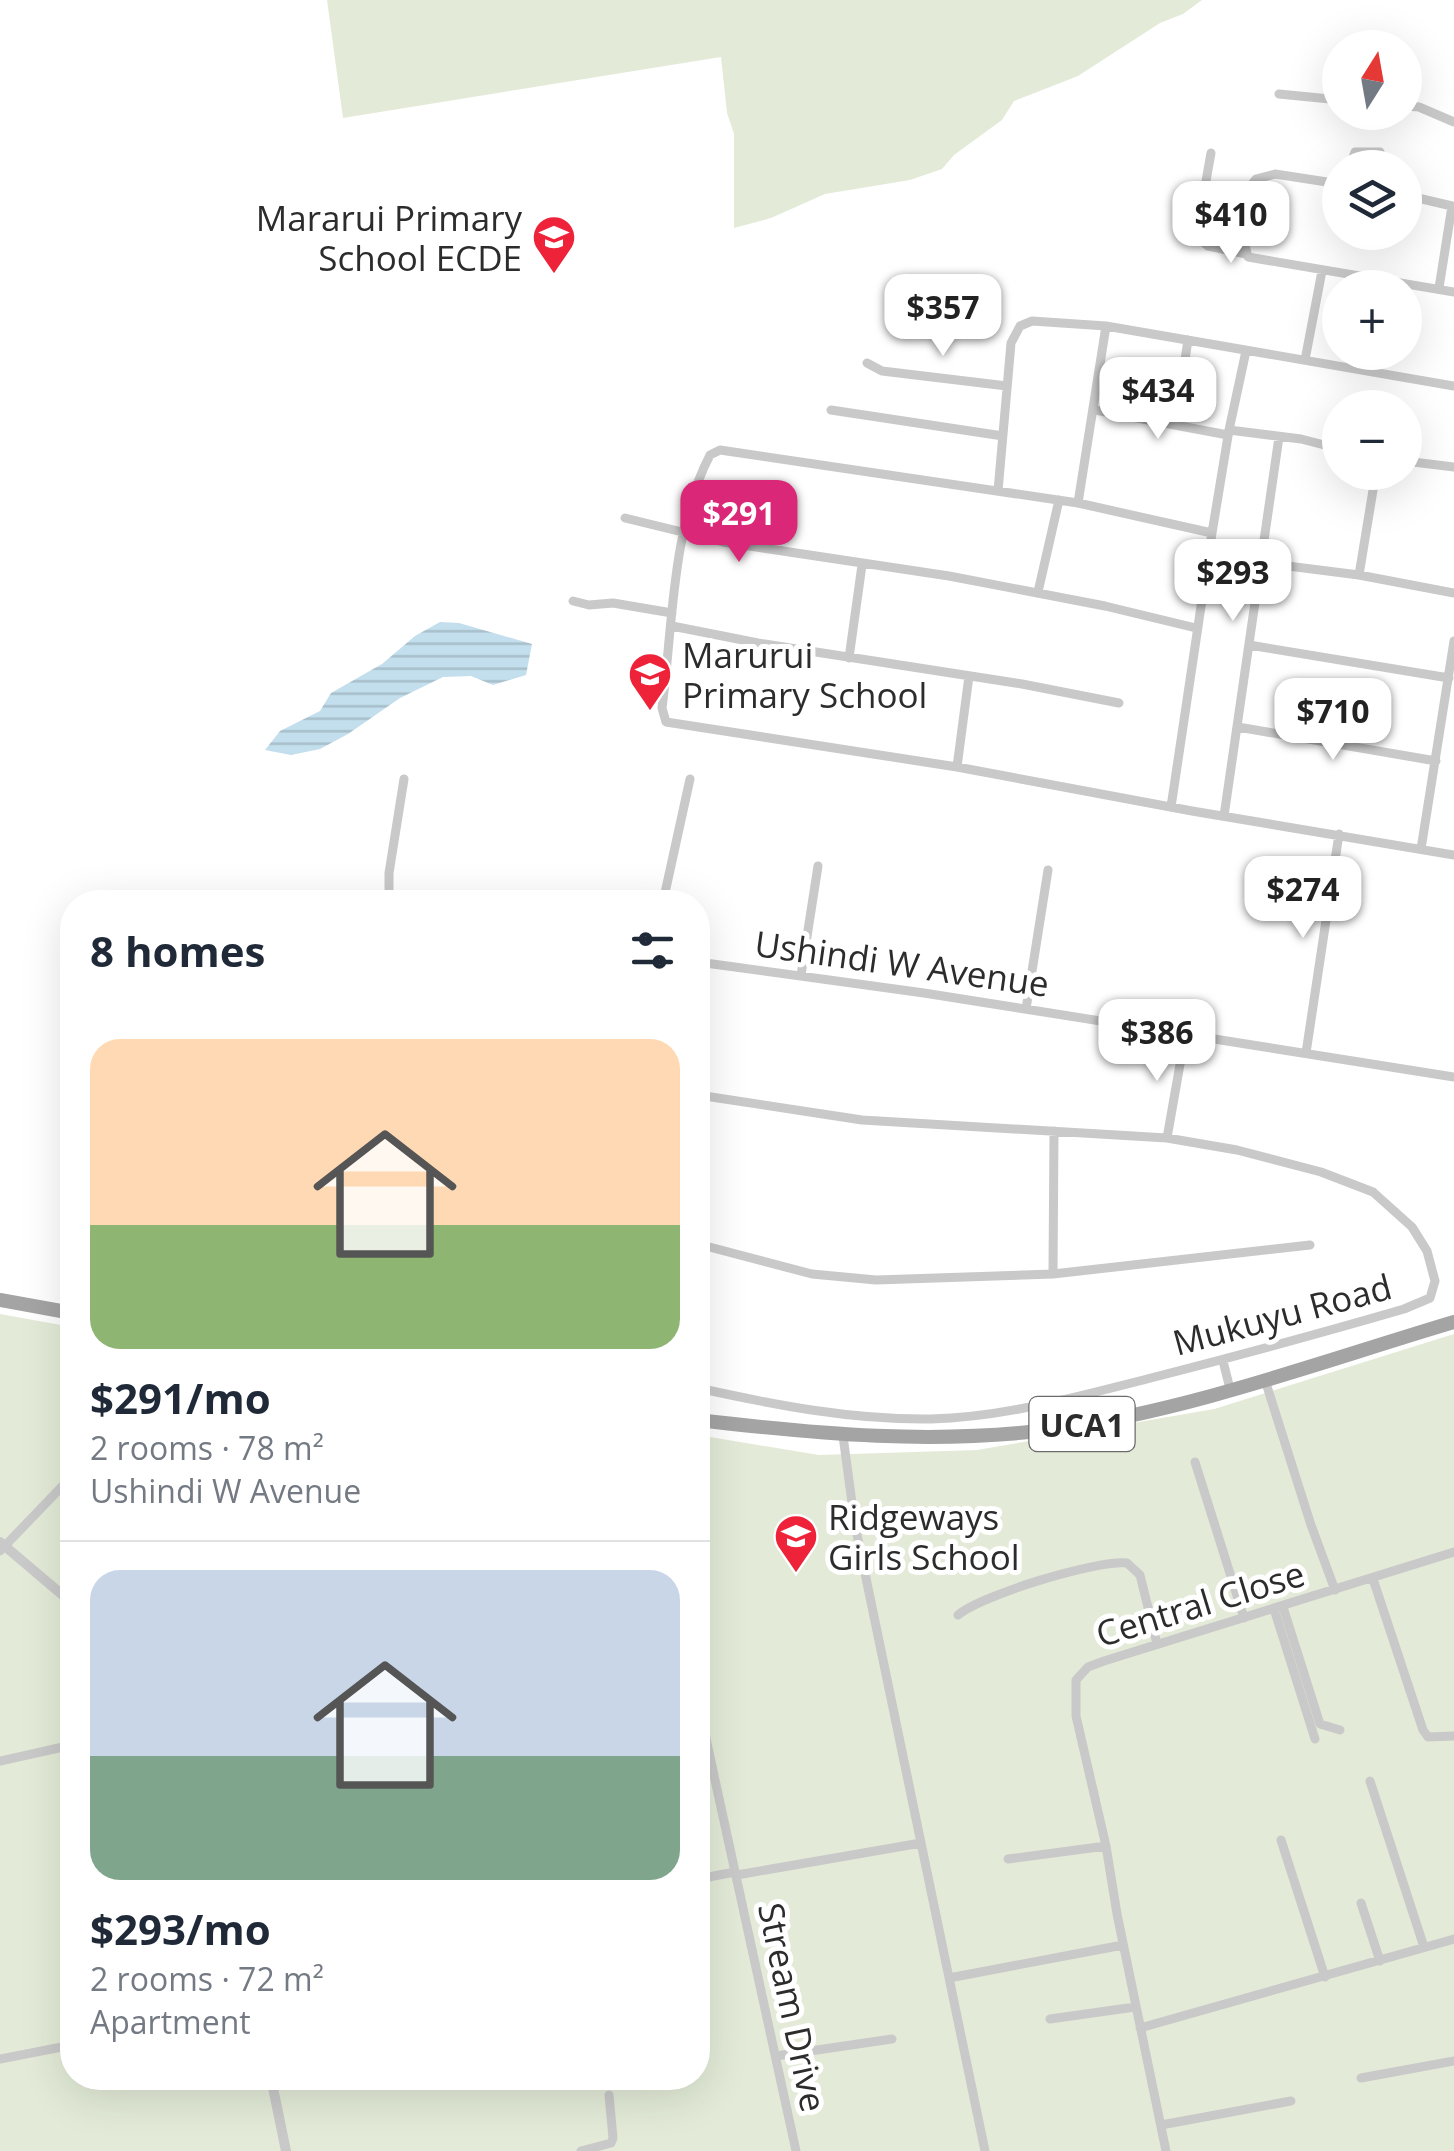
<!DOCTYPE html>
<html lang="en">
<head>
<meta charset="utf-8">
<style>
	:root { --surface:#fff; --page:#f2f2f3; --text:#1f2937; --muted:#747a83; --line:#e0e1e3; --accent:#db2777 }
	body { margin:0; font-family:"Open Sans",sans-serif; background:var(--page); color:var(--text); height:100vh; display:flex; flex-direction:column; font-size:38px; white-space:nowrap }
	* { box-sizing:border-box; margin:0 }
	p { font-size:32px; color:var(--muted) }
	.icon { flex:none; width:55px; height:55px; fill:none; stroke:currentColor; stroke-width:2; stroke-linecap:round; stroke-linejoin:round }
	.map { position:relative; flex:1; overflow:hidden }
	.side { position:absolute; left:60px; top:890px; width:650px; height:1200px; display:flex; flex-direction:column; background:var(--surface); border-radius:40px; box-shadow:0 10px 40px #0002 }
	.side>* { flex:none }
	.needle { width:65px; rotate:11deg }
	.fabs { position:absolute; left:1322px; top:30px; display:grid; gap:20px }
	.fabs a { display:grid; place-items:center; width:100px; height:100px; border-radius:50%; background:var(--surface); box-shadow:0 10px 40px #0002; font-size:50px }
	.price { position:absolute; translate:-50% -85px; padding:0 22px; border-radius:20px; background:#fff; color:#222; font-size:32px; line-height:65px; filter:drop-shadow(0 2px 5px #0008) }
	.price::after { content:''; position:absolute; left:50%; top:60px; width:30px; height:22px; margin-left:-15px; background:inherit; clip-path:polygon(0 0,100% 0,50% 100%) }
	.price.current { background:var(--accent); color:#fff }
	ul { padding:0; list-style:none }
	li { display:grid; align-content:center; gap:20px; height:530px; padding:0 30px }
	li+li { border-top:2px solid var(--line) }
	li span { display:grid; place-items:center; height:310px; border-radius:30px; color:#555 }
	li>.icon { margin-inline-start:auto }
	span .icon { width:180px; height:180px; fill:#fffc; stroke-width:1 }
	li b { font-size:42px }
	h2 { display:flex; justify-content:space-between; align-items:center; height:120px; padding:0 30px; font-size:42px }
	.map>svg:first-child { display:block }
	.green { fill:#e3ebd8 }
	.water { fill:url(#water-rules) }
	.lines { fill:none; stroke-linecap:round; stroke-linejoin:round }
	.minor { stroke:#c9c9c9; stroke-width:9 }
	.tertiary { stroke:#c9c9c9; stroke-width:10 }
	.primary { stroke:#a4a4a4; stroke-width:14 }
	.labels { text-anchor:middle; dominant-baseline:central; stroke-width:10; stroke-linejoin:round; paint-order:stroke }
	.shield { fill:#fff; stroke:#6b6b6b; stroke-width:2.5 }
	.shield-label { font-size:32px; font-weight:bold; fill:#2c2c2c }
	.poi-label { font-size:35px; fill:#2c2c2c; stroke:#fff; text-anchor:start }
	.street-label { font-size:35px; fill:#2c2c2c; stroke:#fff }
</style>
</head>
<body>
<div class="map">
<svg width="1454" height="2151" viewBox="0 0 1454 2151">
	<defs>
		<pattern id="water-rules" width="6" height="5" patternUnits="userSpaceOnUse" patternTransform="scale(2.5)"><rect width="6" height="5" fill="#c3deec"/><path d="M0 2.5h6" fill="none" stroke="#a8bfcb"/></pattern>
	</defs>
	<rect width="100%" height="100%" fill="#fff"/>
	<path class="green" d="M327 0H1202L1183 14 1160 23 1078 76 1014 101 1002 120 954 155 942 169 910 180 825 194 771 218 734 228V134L727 113 721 57 343 118Z
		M0 1314 72 1327V2078H698V1435L819 1455 977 1450 1214 1409 1454 1334V2151H0Z"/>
	<path class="water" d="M440 622 459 623 532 644 526 675 493 685 471 676 443 677 400 698 348 734 320 749 291 755 265 750 280 731 320 711 331 693 382 664 415 636Z"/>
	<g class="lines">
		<path class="minor" d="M1279 94 1340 100
			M1405 106 1419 107 1454 122
			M1211 153 1198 226 1200 239 1208 246 1246 254
			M1349 168 1355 152H1380
			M1340 184 1275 174 1256 179 1252 184 1243 237 1248 257 1454 292
			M1405 195 1452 206 1439 288
			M1305 360 1322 271
			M867 363 882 371 1007 386
			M831 410 1003 436
			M1095 410 1228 435
			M1175 425 1188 340
			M1229 430 1301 439 1340 449
			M1405 461 1454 467
			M998 491 1011 343 1020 326 1032 321 1106 326
			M1078 503 1106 326 1454 386
			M625 518 723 542 949 576 1105 606 1196 628
			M1212 533 1229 430 1246 351
			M1209 556 1359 575 1454 593
			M1359 575 1376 472
			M1038 592 1059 500
			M573 601 589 605 613 603 672 613
			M672 626 758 643 1022 684 1119 703
			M1249 645 1449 678
			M849 658 862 565
			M1238 727 1436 761
			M957 767 969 676
			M1171 807 1212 533 1078 503 720 450 710 455C671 530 673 626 662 708L666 722 957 767 1192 811 1454 855
			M1224 816 1279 437
			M1421 849 1454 641
			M389 902V873L404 779
			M663 902 690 779
			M698 962 924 993 1454 1077
			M801 975 818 866
			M1026 1009 1048 870
			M1306 1053 1339 834
			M698 1095 862 1120 1167 1138 1237 1150 1321 1172 1373 1192 1412 1227 1427 1251 1435 1281 1430 1298 1404 1309C1318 1334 1233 1357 1147 1379 1076 1397 1004 1417 931 1419 851 1420 775 1405 698 1388
			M1167 1138 1185 1036
			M698 1244 812 1274 876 1280 1053 1274 1310 1245
			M1053 1274 1054 1131
			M1223 1361 1230 1389
			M1265 1380 1311 1525 1335 1590
			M843 1436 855 1525 985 2151
			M1195 1462 1244 1618
			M0 1551 72 1476
			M1373 1579 1423 1730 1428 1737 1454 1736
			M1283 1607 1320 1724 1340 1730
			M1274 1609 1315 1739
			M958 1615C982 1595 1095 1560 1127 1563L1140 1575 1157 1644
			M705 1734 796 2151
			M0 1761 72 1745
			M1370 1781 1424 1947
			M1281 1840 1325 1977
			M1008 1859 1106 1846
			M737 1875 921 1843
			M698 1879 735 1872
			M1361 1903 1380 1961
			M949 1978 1123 1945
			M1050 2019 1135 2007
			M1140 2028 1454 1939
			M776 2056 892 2039
			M0 2059 72 2045
			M1361 2078 1454 2061
			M1161 2125 1291 2101
			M581 2151 611 2143 613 2138 609 2095
			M1166 2151 1117 1914 1106 1846 1076 1716V1680L1088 1667 1104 1661 1454 1552"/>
		<path class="tertiary" d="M0 1542 72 1603
			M271 2078 286 2151"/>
		<path class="primary" d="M0 1300 72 1313
			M698 1420C817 1434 935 1445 1056 1429 1191 1410 1323 1361 1454 1322"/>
	</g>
	<defs>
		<g id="school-pin" transform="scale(2.25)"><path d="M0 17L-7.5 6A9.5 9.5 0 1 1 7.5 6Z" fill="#ee233a" stroke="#fff"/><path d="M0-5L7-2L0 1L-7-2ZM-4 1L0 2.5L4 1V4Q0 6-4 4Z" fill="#fff"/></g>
	</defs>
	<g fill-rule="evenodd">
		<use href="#school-pin" x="554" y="237"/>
		<use href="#school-pin" x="650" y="674"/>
		<use href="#school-pin" x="796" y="1536"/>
	</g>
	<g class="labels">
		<rect class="shield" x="1029.5" y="1397" width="105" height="54" rx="8"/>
		<g class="shield-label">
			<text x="1082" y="1424">UCA1</text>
		</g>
		<g class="poi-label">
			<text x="522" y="217" text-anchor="end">Mararui Primary<tspan x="522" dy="40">School ECDE</tspan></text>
			<text x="682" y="654">Marurui<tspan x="682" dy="40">Primary School</tspan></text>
			<text x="828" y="1516">Ridgeways<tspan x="828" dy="40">Girls School</tspan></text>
		</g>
		<g class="street-label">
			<text transform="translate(902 963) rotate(8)">Ushindi W Avenue</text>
			<text transform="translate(1282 1314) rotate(-15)">Mukuyu Road</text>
			<text transform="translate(1200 1603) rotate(-17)">Central Close</text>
			<text transform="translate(793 2007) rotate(78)">Stream Drive</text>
		</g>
	</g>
</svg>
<div class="fabs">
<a><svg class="needle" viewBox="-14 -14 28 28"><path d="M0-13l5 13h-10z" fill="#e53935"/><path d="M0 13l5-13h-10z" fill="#747a83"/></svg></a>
<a><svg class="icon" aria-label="layers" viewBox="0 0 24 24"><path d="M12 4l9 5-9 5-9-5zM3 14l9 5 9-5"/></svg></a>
<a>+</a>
<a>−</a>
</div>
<b class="price" style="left:1231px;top:266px">$410</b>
<b class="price" style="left:943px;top:359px">$357</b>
<b class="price" style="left:1158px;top:442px">$434</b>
<b class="price current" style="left:739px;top:565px">$291</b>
<b class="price" style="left:1233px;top:624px">$293</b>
<b class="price" style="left:1333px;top:763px">$710</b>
<b class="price" style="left:1303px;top:941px">$274</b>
<b class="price" style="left:1157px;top:1084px">$386</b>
<section class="side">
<h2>8 homes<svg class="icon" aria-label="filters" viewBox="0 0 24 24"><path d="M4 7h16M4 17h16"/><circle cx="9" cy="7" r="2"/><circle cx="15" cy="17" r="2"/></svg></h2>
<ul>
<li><span style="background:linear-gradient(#ffd9b3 60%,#8fb573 0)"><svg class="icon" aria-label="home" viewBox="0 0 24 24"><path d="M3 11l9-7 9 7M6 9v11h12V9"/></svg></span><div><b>$291/mo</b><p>2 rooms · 78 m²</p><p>Ushindi W Avenue</p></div></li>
<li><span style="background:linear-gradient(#c9d6e8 60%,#7fa58c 0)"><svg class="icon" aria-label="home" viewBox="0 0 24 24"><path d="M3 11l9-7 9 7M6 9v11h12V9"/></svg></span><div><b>$293/mo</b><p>2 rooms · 72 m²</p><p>Apartment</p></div></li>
</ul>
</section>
</div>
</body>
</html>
